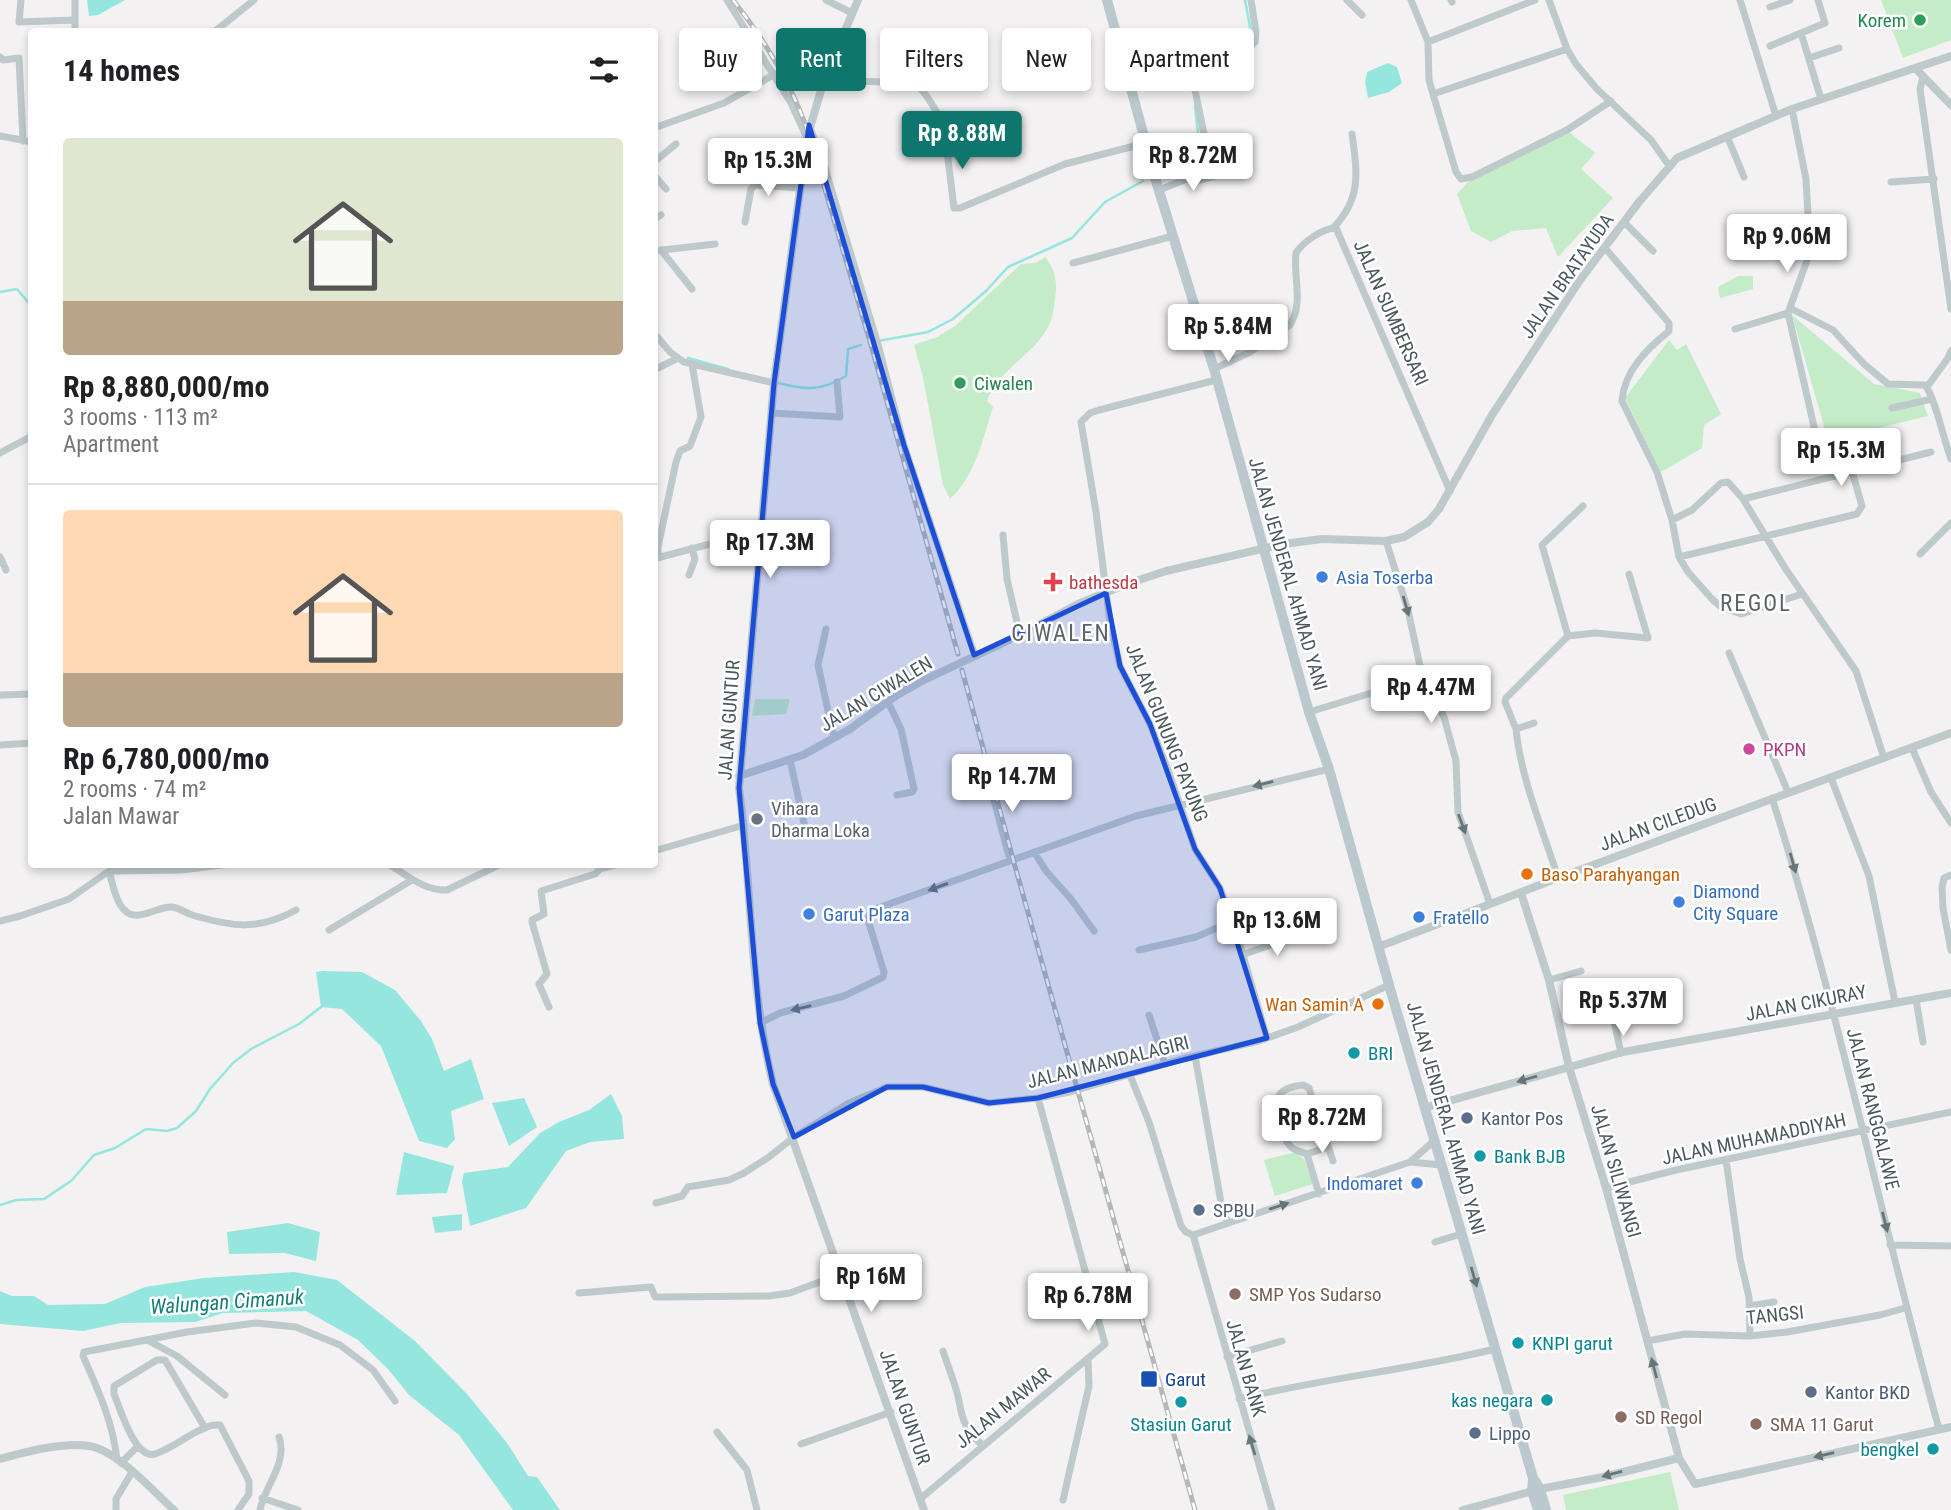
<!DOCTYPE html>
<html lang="en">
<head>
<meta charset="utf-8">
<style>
	:root { --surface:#fff; --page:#f2f2f2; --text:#202124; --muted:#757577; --line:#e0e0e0; --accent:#0f766e }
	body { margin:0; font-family:"Roboto Condensed",sans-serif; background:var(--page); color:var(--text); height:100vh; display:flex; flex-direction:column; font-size:26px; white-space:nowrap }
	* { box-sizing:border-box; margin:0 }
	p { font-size:23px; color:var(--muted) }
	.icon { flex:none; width:38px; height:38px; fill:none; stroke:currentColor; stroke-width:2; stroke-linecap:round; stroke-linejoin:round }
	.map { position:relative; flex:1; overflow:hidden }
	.sheet { position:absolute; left:28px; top:28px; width:630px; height:840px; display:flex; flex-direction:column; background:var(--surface); border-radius:7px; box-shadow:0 4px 10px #0003 }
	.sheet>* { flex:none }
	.banner { position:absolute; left:679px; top:28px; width:665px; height:63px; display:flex; gap:14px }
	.price { position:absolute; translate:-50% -60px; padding:0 16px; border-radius:7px; background:#fff; color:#222; font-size:23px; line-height:46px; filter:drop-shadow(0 2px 4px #0008) }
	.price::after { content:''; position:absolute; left:50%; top:42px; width:21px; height:16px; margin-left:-10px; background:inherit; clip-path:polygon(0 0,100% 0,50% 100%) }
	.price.active { background:var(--accent); color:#fff }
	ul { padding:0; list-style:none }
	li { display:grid; align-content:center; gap:14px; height:371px; padding:0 35px }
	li+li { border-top:2px solid var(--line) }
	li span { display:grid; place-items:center; height:217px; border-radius:7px; color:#555 }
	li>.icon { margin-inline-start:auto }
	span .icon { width:126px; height:126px; fill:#fffc; stroke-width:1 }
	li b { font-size:30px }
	h2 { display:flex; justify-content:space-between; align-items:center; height:84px; padding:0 35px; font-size:30px }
	.chip { padding:0 24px; border-radius:7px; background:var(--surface); box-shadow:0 4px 10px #0003; font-size:24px; line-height:63px }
	.chip.active { background:var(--accent); color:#fff }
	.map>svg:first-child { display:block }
	.green { fill:#c4ecc8 }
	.water { fill:#94e6df }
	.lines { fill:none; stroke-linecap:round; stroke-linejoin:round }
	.stream { stroke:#94e6df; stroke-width:2.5 }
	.minor { stroke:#bec9cc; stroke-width:7 }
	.tertiary { stroke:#bec9cc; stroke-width:8 }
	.secondary { stroke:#bbc9ce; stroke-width:10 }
	.rail-casing { stroke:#b4b8ba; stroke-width:5 }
	.rail { stroke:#fff; stroke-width:2.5; stroke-dasharray:8; stroke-linecap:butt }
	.oneway { fill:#677579 }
	.oneway2 { fill:#667579 }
	.marked { fill:#1d4ed8; fill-opacity:0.2; stroke:#1d4ed8; stroke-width:5; stroke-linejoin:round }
	.leisure-dot { fill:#2e9e5b; stroke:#fff; stroke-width:2.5 }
	.shop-dot { fill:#3f7fe0; stroke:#fff; stroke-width:2.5 }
	.health-dot { fill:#e0444e; stroke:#fff; stroke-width:2.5 }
	.hotel-dot { fill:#d1479c; stroke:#fff; stroke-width:2.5 }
	.worship-dot { fill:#6b7280; stroke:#fff; stroke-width:2.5 }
	.food-dot { fill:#e8710a; stroke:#fff; stroke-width:2.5 }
	.culture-dot { fill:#0f9aa8; stroke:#fff; stroke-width:2.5 }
	.service-dot { fill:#5c6f8a; stroke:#fff; stroke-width:2.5 }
	.education-dot { fill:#8d6e63; stroke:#fff; stroke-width:2.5 }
	.transit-dot { fill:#1a4fb4; stroke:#fff; stroke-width:2.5 }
	.labels { text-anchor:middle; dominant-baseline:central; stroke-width:5; stroke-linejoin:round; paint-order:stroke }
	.leisure-label { font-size:19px; fill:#27864d; stroke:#fff; text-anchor:end }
	.street-label { font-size:19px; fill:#4a595d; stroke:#fff }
	.shop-label { font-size:19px; fill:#366cbe; stroke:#fff; text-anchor:start }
	.health-label { font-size:19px; fill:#be3a42; stroke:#fff; text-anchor:start }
	.hotel-label { font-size:19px; fill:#b23c85; stroke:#fff; text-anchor:start }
	.worship-label { font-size:19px; fill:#5b616d; stroke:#fff; text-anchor:start }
	.food-label { font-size:19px; fill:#c56008; stroke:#fff; text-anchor:start }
	.culture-label { font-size:19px; fill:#0d838f; stroke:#fff; text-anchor:start }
	.service-label { font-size:19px; fill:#4e5e75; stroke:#fff; text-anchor:start }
	.education-label { font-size:19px; fill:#785e54; stroke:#fff; text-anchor:start }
	.transit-label { font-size:19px; fill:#164399; stroke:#fff; text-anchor:start }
	.water-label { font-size:21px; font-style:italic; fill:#167e76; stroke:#fff }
	.quarter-label { font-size:23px; letter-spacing:2px; fill:#5e6365; stroke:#fff }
</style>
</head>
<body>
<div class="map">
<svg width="1951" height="1510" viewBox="0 0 1951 1510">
	<rect width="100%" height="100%" fill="#f3f1f2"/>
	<path class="green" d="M1881 0H1951V40L1903 58Z
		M1569 132 1595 153 1581 169 1613 198 1558 257 1546 228 1512 231 1491 242 1471 231 1457 194 1468 182Z
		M1045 257C1055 268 1058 284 1055 298 1054 307 1053 317 1049 325 1034 356 999 368 987 401L993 407C983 439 975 476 950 499L943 485 923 377 914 345 937 337 955 326 1021 264 1036 263Z
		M1738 276H1753V289L1720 298 1718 287Z
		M1792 315 1874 384 1920 393 1928 416 1828 440Z
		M1669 340 1677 350 1686 344 1721 414 1704 425 1702 448 1661 472 1625 398Z
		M755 699H790L786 714 752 716Z
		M1295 1152 1304 1159 1313 1184 1275 1196 1264 1160Z
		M1670 1472 1679 1510H1566L1563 1495Z"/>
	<path class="water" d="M87 0H125L98 15 89 16Z
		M1388 63 1397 67 1402 83 1389 92 1368 98 1365 82 1367 72Z
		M323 971 362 972 395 990 421 1021 432 1039 444 1071 471 1059 484 1099 451 1111 455 1139 447 1148 419 1141 381 1046 342 1009 321 1007 316 972Z
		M611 1094 622 1116 624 1139 590 1142 566 1151 526 1208 470 1226 462 1182 464 1173 508 1167 540 1133 559 1122 589 1110Z
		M524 1098 537 1127 509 1146 492 1103Z
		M404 1152 454 1166 447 1193 396 1195Z
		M462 1214V1230L435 1233 432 1217Z
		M288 1223 320 1232 316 1261 285 1253 229 1254 227 1232Z
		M294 1272 337 1280 415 1341 467 1394 507 1443 528 1476 537 1477 560 1510H513L459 1435 409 1395 388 1369 358 1340 306 1311 223 1313 195 1322 121 1323 83 1331 0 1324V1291L12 1296H34L48 1305 105 1304 145 1287 204 1278Z"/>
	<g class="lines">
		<path class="stream" d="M1245 0 1252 37
			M1195 72 1196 65 1207 62
			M1195 106 1198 132 1196 159
			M1167 174 1185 170 1192 164
			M0 292 17 289 32 307
			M878 341 928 332 953 319 986 291 1008 267 1072 238 1105 202 1143 181
			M688 358 728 369
			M775 382C803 390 821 392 846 376L848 349 861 345
			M0 1205 16 1200 44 1199 71 1181 94 1155 115 1148 146 1129 167 1131 177 1128 196 1111 210 1089 233 1063 251 1049 299 1024 321 1007"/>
		<path class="minor" d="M21 0 19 22 74 20
			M75 0V32
			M727 0 791 103 807 138
			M826 0 852 13
			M1347 0 1362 15
			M1411 0 1428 42 1429 80 1433 94
			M1451 0 1452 2
			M1549 0 1567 49 1576 64 1596 88 1651 140 1670 167
			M1740 0 1776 116
			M1818 0 1825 23 1801 33 1821 99
			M1770 7 1790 0
			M214 32 254 0
			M1428 42 1535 0
			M1770 46 1801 33
			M1567 49 1433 94 1456 172 1461 179 1472 177 1567 130 1611 101
			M0 57 3 60 19 58 23 141
			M1809 58 1839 48
			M1923 77 1920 89 1951 309
			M824 80 914 83C924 88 939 115 944 127L954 208H960L1065 164 1146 143
			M1792 109 1806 179 1810 252 1788 313 1815 431
			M809 125 825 168 879 348 904 445 975 656
			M654 128 724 103 775 74
			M0 136 32 142
			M1727 136 1744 177
			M654 162 676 144
			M1153 170 1203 158 1205 139 1195 90 1196 74 1209 63 1246 51 1255 42 1256 32 1251 0
			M654 175 666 189
			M1891 182 1934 179
			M1159 190 1187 179 1201 180 1219 175
			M654 219 661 215
			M745 222 751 189 755 185 799 188
			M1624 222 1653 251
			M1334 227C1362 198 1357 171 1352 134
			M1605 248 1669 323V331C1647 349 1624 371 1622 401L1657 472 1672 520 1679 557 1688 572 1712 599 1720 606 1741 614 1802 594
			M661 250 692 289
			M654 251 715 244
			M1073 263 1173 236
			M1790 308 1833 330 1864 364 1888 384 1925 385C1935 397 1944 441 1951 459
			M1735 329 1788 313
			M654 333 670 352 684 362 774 383
			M1214 369 1250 352 1290 325C1304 303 1293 277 1296 253 1303 242 1323 228 1336 228L1450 491
			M654 370 678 358
			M1216 380 1099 410 1090 413 1081 422 1096 512 1110 622 1120 666 1150 724 1168 770 1195 849 1220 888 1234 924 1267 1038
			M1927 387 1948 358 1951 351
			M1892 408 1932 399
			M772 413 840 417 837 382
			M0 453 32 436
			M1743 499 1931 452
			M1672 520 1692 510 1721 483 1728 482 1743 499 1785 568 1856 671 1884 758
			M1003 535 1007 579 1020 635
			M1386 541 1408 610 1420 666 1444 717 1456 761 1458 812 1490 904
			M759 546 825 548
			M1920 554 1951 523
			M0 557 6 570
			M1679 557 1857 514 1862 506 1852 471
			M657 558 710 544 758 552
			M658 558V547L676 462 680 451 690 446 701 417 692 364
			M689 575 695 559 692 548
			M826 629 818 665 834 738
			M1568 636 1542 545 1583 506
			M1729 653 1788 792
			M0 695 32 694
			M888 702 901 729 914 789 912 792 897 795
			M1309 712 1378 691
			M1534 723 1516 729C1521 779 1543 830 1558 878
			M1516 729 1505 702 1506 698 1568 636 1595 633 1648 638 1629 574
			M0 745 32 743
			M1912 748 1931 792 1951 823
			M790 760 804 823
			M987 774 1010 860
			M1831 778 1869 876 1895 1002
			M1772 798C1838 1005 1881 1220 1939 1429
			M654 851 744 825
			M1034 852 1046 871 1071 899 1094 931
			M388 864C407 875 424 891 447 890L501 864
			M597 864 603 868 619 864
			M109 871C113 884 116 908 130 914 143 919 159 906 172 907 179 908 186 913 192 915 233 927 258 931 296 910
			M1951 875 1944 878 1942 887 1943 908 1951 950
			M0 921 20 916 69 899 109 871 181 870 230 864
			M329 930 412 880
			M1139 950 1196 937 1233 921
			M1242 955 1303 933
			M1549 980 1581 971
			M1606 984 1621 1053
			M1916 999 1923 1042
			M549 1007 539 984 547 974 532 922V920L544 914 541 891 595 874 601 868
			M1149 1015 1165 1064
			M760 1023 780 1013 844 996 883 977 884 972 868 920 870 913 875 909 1136 816 1329 769
			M1195 1056 1222 1208 1228 1223
			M1130 1075 1149 1122 1181 1226 1186 1232 1193 1235
			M1307 1154 1328 1147
			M1726 1160 1740 1259 1749 1297 1750 1336
			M1410 1162 1434 1141
			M1606 1188 1676 1170 1951 1112
			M1319 1194 1307 1154C1301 1152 1296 1151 1291 1147 1281 1137 1270 1104 1281 1093 1287 1087 1296 1086 1303 1085L1309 1088 1333 1161
			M656 1203 682 1196 688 1187 729 1180 744 1173 769 1157 794 1137 849 1103 887 1087H923L989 1103 1038 1098 1070 1092 1182 1059 1259 1041 1298 1027 1389 985
			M1193 1235 1272 1510
			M1193 1235 1410 1162 1441 1165
			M1435 1242 1461 1234
			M1890 1245 1951 1246
			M579 1293 651 1287 655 1297H662L769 1296 790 1293 841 1274
			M1750 1306 1774 1302
			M149 1341 177 1356 225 1395
			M1647 1341 1685 1334 1750 1336 1787 1332 1880 1315 1905 1308
			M943 1351C948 1367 956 1385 959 1401 962 1419 967 1434 983 1445
			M1227 1357 1282 1341
			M1239 1399C1323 1378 1410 1370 1495 1349
			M205 1428 165 1360H157L114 1386V1394C120 1408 135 1460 155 1454 168 1450 182 1440 194 1433 203 1429 210 1424 220 1425L249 1481V1494L238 1510
			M717 1432 747 1470 757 1510
			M801 1444 891 1412
			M117 1460C113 1422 98 1390 83 1356L84 1352 187 1332 256 1323 296 1327 340 1345 373 1370 395 1401
			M121 1463 137 1447
			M262 1498 298 1510
			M920 1499 1105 1344 1038 1098
			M1063 1500 1089 1386 1088 1359
			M116 1510V1499L132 1472
			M260 1510C265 1485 288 1463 279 1437"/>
		<path class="tertiary" d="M858 0 824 80 807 138 774 382 739 788C752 887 749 987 773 1084L924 1510
			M1915 68 1951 105
			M739 776 803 755 850 729 897 695 924 680 1020 635 1078 604 1124 585 1166 571 1283 544 1322 539 1386 541 1404 537 1428 522 1439 509 1492 415 1580 280 1639 202 1677 158 1792 109 1951 56
			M1521 893 1549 980 1569 1067 1606 1188 1679 1458 1695 1484 1951 1427
			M1378 947 1558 878 1951 733
			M1424 1108 1623 1052 1951 993
			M0 1459C25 1452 72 1439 97 1448 124 1458 153 1491 174 1510
			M1463 1510 1540 1489 1603 1477 1679 1458"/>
		<path class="secondary" d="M1107 0 1156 181 1214 369 1309 712 1329 769 1389 985 1533 1478 1540 1489 1546 1510
			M1533 1480 1532 1491 1538 1510"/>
		<g class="rail-casing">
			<path id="rail" d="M733 0C764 39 792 85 808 132L871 345 958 654
				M962 670 1013 859 1195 1510"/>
		</g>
		<use href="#rail" class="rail"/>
	</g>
	<defs><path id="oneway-solid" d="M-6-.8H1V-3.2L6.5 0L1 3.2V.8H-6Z" transform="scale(1.75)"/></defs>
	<g class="oneway">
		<use href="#oneway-solid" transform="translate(1406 606) rotate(74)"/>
		<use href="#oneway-solid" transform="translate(1263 784) rotate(166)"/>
		<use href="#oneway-solid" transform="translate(1462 824) rotate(70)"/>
		<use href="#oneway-solid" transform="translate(1793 863) rotate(74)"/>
		<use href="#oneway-solid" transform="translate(938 887) rotate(160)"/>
		<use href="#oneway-solid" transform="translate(801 1008) rotate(167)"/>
		<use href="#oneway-solid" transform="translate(1527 1079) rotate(164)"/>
		<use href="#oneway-solid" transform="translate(1279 1206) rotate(-18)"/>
		<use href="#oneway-solid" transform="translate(1885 1222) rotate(76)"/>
		<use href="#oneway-solid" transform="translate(1654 1368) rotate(-105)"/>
		<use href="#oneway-solid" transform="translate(1252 1445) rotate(-107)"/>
		<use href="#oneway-solid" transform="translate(1824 1455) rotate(167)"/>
		<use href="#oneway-solid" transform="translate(1612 1474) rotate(165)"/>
	</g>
	<use class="oneway2" href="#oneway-solid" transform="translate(1474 1277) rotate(74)"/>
	<path class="marked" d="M809 125 904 445 974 655 1106 593 1120 666 1150 724 1195 849 1220 888 1267 1038 1038 1098 989 1103 923 1087H887L794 1137 773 1084 760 1023 739 788 774 383Z"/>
	<g class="leisure-dot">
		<circle cx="1920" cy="20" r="7"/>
		<circle cx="960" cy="383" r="7"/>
	</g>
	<g class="shop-dot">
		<circle cx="1322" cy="577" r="7"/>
		<circle cx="1679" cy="902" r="7"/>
		<circle cx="809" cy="914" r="7"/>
		<circle cx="1419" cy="917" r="7"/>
		<circle cx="1417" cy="1183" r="7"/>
	</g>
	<path class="health-dot" d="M1049.5 571.5h7v7h7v7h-7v7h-7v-7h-7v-7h7z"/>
	<circle class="hotel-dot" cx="1749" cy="749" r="7"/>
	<circle class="worship-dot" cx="757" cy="819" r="7"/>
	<g class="food-dot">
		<circle cx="1527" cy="874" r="7"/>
		<circle cx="1378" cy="1004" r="7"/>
	</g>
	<g class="culture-dot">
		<circle cx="1354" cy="1053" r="7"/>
		<circle cx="1480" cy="1156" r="7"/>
		<circle cx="1518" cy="1343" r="7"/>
		<circle cx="1547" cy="1400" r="7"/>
		<circle cx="1181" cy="1402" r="7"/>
		<circle cx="1933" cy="1449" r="7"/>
	</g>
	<g class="service-dot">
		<circle cx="1467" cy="1118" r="7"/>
		<circle cx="1199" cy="1210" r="7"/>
		<circle cx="1811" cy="1392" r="7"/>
		<circle cx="1475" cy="1433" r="7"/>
	</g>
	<g class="education-dot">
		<circle cx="1235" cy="1294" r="7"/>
		<circle cx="1621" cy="1417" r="7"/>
		<circle cx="1756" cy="1424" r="7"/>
	</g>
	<rect class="transit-dot" x="1140" y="1370" width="18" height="18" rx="3.5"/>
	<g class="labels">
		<g class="leisure-label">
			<text x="1906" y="20">Korem</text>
			<text x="974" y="383" text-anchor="start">Ciwalen</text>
		</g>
		<g class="street-label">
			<text transform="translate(1567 276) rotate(-55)">JALAN BRATAYUDA</text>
			<text transform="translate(1391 313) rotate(66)">JALAN SUMBERSARI</text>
			<text transform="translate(1288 574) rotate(74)">JALAN JENDERAL AHMAD YANI</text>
			<text transform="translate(876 694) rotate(-31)">JALAN CIWALEN</text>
			<text transform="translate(729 720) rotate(-86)">JALAN GUNTUR</text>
			<text transform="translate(1167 733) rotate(68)">JALAN GUNUNG PAYUNG</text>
			<text transform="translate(1658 824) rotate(-20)">JALAN CILEDUG</text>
			<text transform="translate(1806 1003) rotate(-11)">JALAN CIKURAY</text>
			<text transform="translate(1108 1062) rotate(-14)">JALAN MANDALAGIRI</text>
			<text transform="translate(1873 1109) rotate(76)">JALAN RANGGALAWE</text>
			<text transform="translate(1446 1118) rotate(74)">JALAN JENDERAL AHMAD YANI</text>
			<text transform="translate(1754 1139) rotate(-12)">JALAN MUHAMADDIYAH</text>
			<text transform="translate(1616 1171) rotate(74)">JALAN SILIWANGI</text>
			<text transform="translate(1775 1315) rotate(-6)">TANGSI</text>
			<text transform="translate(1246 1368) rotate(74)">JALAN BANK</text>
			<text transform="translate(905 1407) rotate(71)">JALAN GUNTUR</text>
			<text transform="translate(1003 1408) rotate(-39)">JALAN MAWAR</text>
		</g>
		<g class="shop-label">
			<text x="1336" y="577">Asia Toserba</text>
			<text x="1693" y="891">Diamond<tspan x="1693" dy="22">City Square</tspan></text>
			<text x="823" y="914">Garut Plaza</text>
			<text x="1433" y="917">Fratello</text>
			<text x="1403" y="1183" text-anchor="end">Indomaret</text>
		</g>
		<g class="health-label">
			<text x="1069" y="582">bathesda</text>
		</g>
		<g class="hotel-label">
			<text x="1763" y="749">PKPN</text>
		</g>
		<g class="worship-label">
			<text x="771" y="808">Vihara<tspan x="771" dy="22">Dharma Loka</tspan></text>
		</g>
		<g class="food-label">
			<text x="1541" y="874">Baso Parahyangan</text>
			<text x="1364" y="1004" text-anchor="end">Wan Samin A</text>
		</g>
		<g class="culture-label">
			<text x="1368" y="1053">BRI</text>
			<text x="1494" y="1156">Bank BJB</text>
			<text x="1532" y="1343">KNPI garut</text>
			<text x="1533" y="1400" text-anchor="end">kas negara</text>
			<text x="1181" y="1424" text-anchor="middle">Stasiun Garut</text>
			<text x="1919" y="1449" text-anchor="end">bengkel</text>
		</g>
		<g class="service-label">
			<text x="1481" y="1118">Kantor Pos</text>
			<text x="1213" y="1210">SPBU</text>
			<text x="1825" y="1392">Kantor BKD</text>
			<text x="1489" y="1433">Lippo</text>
		</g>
		<g class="education-label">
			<text x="1249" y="1294">SMP Yos Sudarso</text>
			<text x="1635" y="1417">SD Regol</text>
			<text x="1770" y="1424">SMA 11 Garut</text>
		</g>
		<g class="transit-label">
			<text x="1165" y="1379">Garut</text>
		</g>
		<g class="water-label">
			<text transform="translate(227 1302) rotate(-4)">Walungan Cimanuk</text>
		</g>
		<g class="quarter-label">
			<text x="1756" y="603">REGOL</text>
			<text x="1061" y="633">CIWALEN</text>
		</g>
	</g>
</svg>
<b class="price active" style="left:962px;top:171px">Rp 8.88M</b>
<b class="price" style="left:1193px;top:193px">Rp 8.72M</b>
<b class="price" style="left:768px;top:198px">Rp 15.3M</b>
<b class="price" style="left:1787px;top:274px">Rp 9.06M</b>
<b class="price" style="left:1228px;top:364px">Rp 5.84M</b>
<b class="price" style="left:1841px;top:488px">Rp 15.3M</b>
<b class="price" style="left:770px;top:580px">Rp 17.3M</b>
<b class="price" style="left:1431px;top:725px">Rp 4.47M</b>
<b class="price" style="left:1012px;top:814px">Rp 14.7M</b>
<b class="price" style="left:1277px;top:958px">Rp 13.6M</b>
<b class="price" style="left:1623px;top:1038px">Rp 5.37M</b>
<b class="price" style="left:1322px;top:1155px">Rp 8.72M</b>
<b class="price" style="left:871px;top:1314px">Rp 16M</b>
<b class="price" style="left:1088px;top:1333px">Rp 6.78M</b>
<div class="banner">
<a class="chip">Buy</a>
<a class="chip active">Rent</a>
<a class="chip">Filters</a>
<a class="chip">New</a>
<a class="chip">Apartment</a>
</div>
<section class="sheet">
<h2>14 homes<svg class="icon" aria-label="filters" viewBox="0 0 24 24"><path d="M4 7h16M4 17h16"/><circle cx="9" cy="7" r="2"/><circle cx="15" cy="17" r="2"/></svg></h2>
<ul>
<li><span style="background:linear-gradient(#dfe7d0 75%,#b9a48a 0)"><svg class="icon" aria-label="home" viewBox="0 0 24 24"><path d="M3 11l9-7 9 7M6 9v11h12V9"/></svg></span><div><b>Rp 8,880,000/mo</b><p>3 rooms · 113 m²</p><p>Apartment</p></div></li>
<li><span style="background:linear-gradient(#ffd9b3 75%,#b9a48a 0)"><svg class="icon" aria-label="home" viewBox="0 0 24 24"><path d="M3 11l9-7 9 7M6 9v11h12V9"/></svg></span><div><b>Rp 6,780,000/mo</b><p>2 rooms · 74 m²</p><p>Jalan Mawar</p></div></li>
</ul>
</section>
</div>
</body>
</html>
